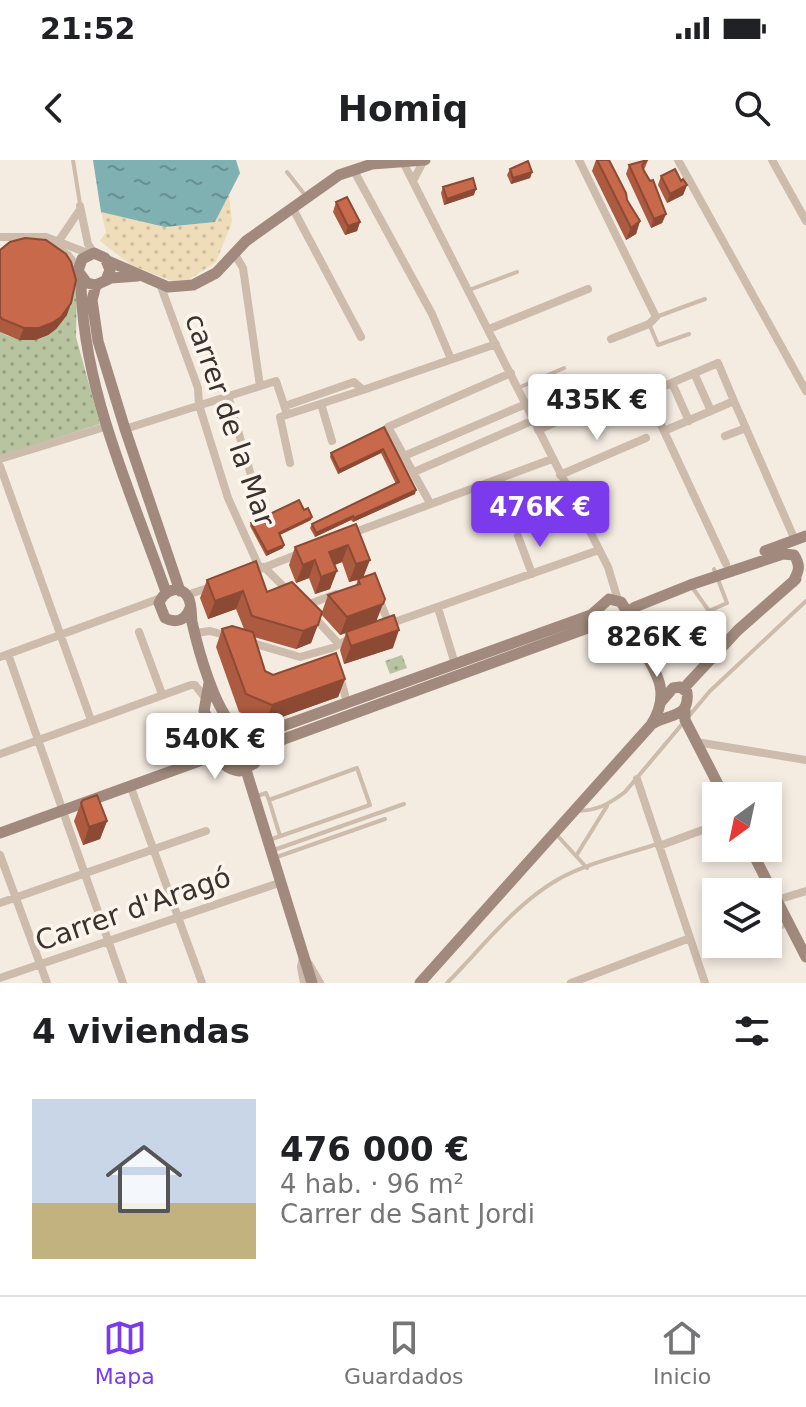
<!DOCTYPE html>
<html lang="es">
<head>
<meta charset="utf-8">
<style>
	:root { --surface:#fff; --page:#f6f6f6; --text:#202124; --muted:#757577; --line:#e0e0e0; --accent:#7c3aed }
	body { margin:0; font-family:"DejaVu Sans",sans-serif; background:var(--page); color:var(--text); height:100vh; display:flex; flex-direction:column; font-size:30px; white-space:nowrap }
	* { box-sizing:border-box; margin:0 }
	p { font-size:26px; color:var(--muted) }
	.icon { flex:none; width:44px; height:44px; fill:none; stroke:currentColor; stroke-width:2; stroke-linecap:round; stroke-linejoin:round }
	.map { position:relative; height:823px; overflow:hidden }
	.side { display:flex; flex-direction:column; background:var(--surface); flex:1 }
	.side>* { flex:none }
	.needle { width:52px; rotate:213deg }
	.controls { position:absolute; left:702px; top:622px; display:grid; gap:16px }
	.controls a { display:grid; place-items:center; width:80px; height:80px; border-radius:0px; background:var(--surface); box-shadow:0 4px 12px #0003; font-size:40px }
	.price { position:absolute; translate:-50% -68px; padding:0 18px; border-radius:8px; background:#fff; color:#222; font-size:26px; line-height:52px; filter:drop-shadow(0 2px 4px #0008) }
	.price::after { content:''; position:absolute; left:50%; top:48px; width:24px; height:18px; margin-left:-12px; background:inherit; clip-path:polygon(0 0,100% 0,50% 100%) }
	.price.active { background:var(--accent); color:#fff }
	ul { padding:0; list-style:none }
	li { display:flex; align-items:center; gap:24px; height:200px; padding:0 32px }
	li+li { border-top:2px solid var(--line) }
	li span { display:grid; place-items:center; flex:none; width:224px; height:160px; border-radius:0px; color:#555 }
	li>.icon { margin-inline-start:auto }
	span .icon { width:96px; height:96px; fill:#fffc; stroke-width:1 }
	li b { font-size:34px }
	h2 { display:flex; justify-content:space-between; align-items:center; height:96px; padding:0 32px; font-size:34px }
	.status { display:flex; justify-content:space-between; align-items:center; height:56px; padding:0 40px; background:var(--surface); direction:ltr }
	.status svg { height:22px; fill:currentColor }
	header { display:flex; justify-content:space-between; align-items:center; height:104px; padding:0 32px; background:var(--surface); font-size:36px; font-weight:700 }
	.menu { display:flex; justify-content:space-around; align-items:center; height:112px; border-top:2px solid var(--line); background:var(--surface); font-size:22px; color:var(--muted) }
	.menu a { display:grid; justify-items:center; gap:4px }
	.menu .active { color:var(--accent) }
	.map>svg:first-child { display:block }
	.sand { fill:url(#sand-dots) }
	.park { fill:url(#park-dots) }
	.water { fill:url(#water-ripples) }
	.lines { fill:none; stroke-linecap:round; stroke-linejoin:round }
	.lane { stroke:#cdbbac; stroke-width:4 }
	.street { stroke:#cdbbac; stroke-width:8 }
	.secondary { stroke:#a18a7d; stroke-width:11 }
	.wall { fill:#ac5a40 }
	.shaded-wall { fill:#8c4a34 }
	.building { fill:#c8694b; stroke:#8c4a34; stroke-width:2 }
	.labels { text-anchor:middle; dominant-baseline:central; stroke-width:7; stroke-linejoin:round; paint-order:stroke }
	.street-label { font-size:28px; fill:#3b302b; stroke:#fbf5ee }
</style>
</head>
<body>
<div class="status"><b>21:52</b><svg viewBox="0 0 49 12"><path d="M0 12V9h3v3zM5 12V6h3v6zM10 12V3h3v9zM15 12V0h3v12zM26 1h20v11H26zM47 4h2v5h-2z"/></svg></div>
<header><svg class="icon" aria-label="back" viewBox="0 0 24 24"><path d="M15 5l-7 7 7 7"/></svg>Homiq<svg class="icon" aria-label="search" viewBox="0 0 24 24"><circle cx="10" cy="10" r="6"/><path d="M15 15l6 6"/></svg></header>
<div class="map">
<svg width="806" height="823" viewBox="0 0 806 823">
	<defs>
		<pattern id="sand-dots" width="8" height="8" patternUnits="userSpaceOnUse" patternTransform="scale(2)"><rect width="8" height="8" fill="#efdcb8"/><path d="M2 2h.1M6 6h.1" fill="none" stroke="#cebd9e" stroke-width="1.8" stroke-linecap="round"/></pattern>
		<pattern id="park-dots" width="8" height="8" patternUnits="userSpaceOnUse" patternTransform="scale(2)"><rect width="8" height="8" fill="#b8c4a0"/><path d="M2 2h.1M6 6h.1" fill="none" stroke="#97a083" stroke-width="1.8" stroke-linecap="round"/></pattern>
		<pattern id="water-ripples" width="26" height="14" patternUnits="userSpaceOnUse" patternTransform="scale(2)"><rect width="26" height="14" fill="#7fb0b2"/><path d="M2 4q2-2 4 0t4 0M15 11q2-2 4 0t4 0" fill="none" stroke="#699091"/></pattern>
	</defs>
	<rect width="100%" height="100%" fill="#f4ebe1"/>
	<path class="sand" d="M229 35 232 62 216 102 188 120 172 121 131 105 100 81 106 72 101 52 165 67 215 62Z"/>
	<path class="park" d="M11 84 74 114 77 128 76 177 100 264 0 296V172C26 187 50 178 67 155L0 97V89Z
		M402 495 407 508 390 514 385 501Z"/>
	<path class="water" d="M93 0H236L240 13 215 62 165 67 101 52Z"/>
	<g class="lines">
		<path class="lane" d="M73 0 80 44
			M287 12 305 35
			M469 130 517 112
			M656 157 705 139
			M650 166 658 185 689 174
			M518 228 564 208
			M692 427 709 451 727 443 714 409
			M254 637 266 633 269 640 357 608 370 645 269 680
			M269 640 280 676
			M576 651C597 651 609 644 625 632L710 531 806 441
			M556 674 587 708
			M274 690 404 644
			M576 696 607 646
			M274 698 385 659
			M771 771 787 765
			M447 823C481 789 514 745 557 720 587 703 624 695 657 684"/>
		<path class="street" d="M579 0 656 157 649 164 611 179
			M678 0 806 231
			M772 0 806 61
			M403 2 608 407 618 440
			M353 9 432 154 451 199
			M413 21 424 0
			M80 46 88 84 94 93
			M292 47 361 177
			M0 77H46L90 94
			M50 85 68 95 78 108
			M56 85 79 51
			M234 93 243 108 260 226
			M160 124 198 228 199 245 228 338 260 409
			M489 169 588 129
			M694 213 711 251
			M672 223 689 261
			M363 230 496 184
			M648 233 718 203 734 241
			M228 236 252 319
			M321 244 332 281
			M285 246 354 222 363 230 280 257 290 303
			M125 269 276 221 286 251
			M538 270 642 224 726 404
			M664 271 734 241 795 380 798 379
			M725 276 746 268
			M404 296 526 244
			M0 299 108 266
			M0 306 91 560
			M414 312 534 260
			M560 315 646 278
			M430 343 388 267 511 213
			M350 374 552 299
			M518 376 532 414
			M264 407 289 432
			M250 413 301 393
			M187 435 211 427
			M379 439 389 464
			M304 446 336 434
			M438 448 455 504
			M313 456 338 483
			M389 464 599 390
			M139 472 162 534
			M195 473 210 471 228 476
			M249 482 300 497 332 488 353 477
			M8 494 123 823
			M0 497 161 438
			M340 516 347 543
			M696 582 806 600
			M0 594 191 525H195L206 539
			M637 619 705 823
			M130 625 202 823
			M659 686 716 665
			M0 695 47 823
			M777 740 806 731
			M0 743 206 671
			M303 797 301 807 304 823
			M309 804 320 823
			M0 818 279 723
			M571 823 690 778"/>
		<path class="secondary" d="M108 101 168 127 193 125 216 113 246 81 339 15 372 4 425 0
			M81 118C81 226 131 332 166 432
			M106 120 110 110 105 98 94 93 82 99 78 111 87 123 96 125 111 118 138 116
			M96 125 92 140 98 181 125 269 180 431
			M765 391 806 376
			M190 448C186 460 176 464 165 458L159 443C164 431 179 423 188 437 192 444 191 454 192 462 198 489 215 551 235 567
			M626 453 635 447 690 425 783 394 794 395C801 406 799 411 793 422
			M209 523 204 551 218 579
			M683 529 738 470 796 419
			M685 554V547V560L724 636
			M654 563C669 553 690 559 687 532L680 527 673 528 661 542
			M250 571 259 586 255 603 239 611C218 609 204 581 228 569 241 563 253 574 266 572L591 455 609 439 621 442 626 450 625 458 616 466
			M259 592 284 579 593 466H607
			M246 610 312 823
			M0 673 216 595
			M750 688 806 797
			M420 823 651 565C681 519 635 495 626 455"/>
	</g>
	<path class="wall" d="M596 0H609L627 40 640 61 636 74 626 80 592 11Z
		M648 0 644 10 666 54 662 63 651 68 626 14 629 5Z
		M510 9 532 12 530 18 511 24 507 15Z
		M661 16 681 21 687 25 683 35 667 43 658 25Z
		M443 27 474 35 444 45 441 33Z
		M336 42 360 62 357 71 345 75 333 52Z
		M0 90 67 155 56 169 48 175 35 180H19L0 172Z
		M384 267 415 334 353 362 351 360 315 377 310 368 312 364 396 324 381 293 338 314 330 297 331 293Z
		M311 360 280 375 284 385 283 388 266 396 250 366 251 363Z
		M356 364 364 417 376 462 393 488 344 504 340 490 346 473 340 475 321 454 311 483 296 489 254 477 265 511 273 515 345 519 338 537 265 563 239 552 216 487 222 469H244L236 449 208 459 200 438 207 420 267 432 322 452 328 435 356 425 358 420 349 422 342 402 334 405 330 429 315 434 309 418 296 423 289 405 295 387Z
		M81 643 107 661 100 679 83 685 74 661Z"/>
	<path class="shaded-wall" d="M532 12 530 18 511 24 513 18Z
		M687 25 683 35 667 43 670 34Z
		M476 29 474 35 444 45 447 39Z
		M666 54 662 63 651 68 654 59Z
		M640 61 636 74 626 80 631 68Z
		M360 62 357 71 345 75 348 66Z
		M71 143 67 155 56 169 48 175 35 180H19L24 168Z
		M383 289 381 293 338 314 339 310Z
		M416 330 415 334 353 362 354 358Z
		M353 356 351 360 315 377 316 373Z
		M312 357 311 360 277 376 279 373Z
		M284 385 283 388 266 396 267 392Z
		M348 385 342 402 323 410 329 392Z
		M315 400 309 418 296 423 303 405Z
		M370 400 363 418 349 422 356 404Z
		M337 411 330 429 315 434 321 417Z
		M243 431 236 449 208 459 215 441Z
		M385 439 376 462 340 475 347 457Z
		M318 465 311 483 296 489 303 471Z
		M399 470 393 488 344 504 351 486Z
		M345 519 338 537 265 563 272 545Z
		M107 661 100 679 83 685 89 667Z"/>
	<path class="building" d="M597 0H609L626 33 627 40 640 61 631 68Z
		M647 0 642 5 643 9 650 21 653 20 666 54 654 59 629 5Z
		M528 1 532 12 513 18 510 9Z
		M675 9 681 21 683 19 687 25 670 34 661 16Z
		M473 18 476 29 447 39 443 27Z
		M347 37 360 62 348 66 336 42Z
		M25 78 46 80 66 94 71 102 76 120 71 143 61 157 52 163 39 168H24L2 159 0 156V90L10 82Z
		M384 267 416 330 354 358 353 356 316 373 312 364 399 322 383 289 339 310 331 293Z
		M299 340 304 350 308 348 312 357 279 373 284 385 267 392 251 363Z
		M356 364 370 400 356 404 348 385 329 392 337 411 321 417 315 400 303 405 295 387Z
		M256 401 267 432 292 422 322 452 318 465 303 471 252 456 243 431 215 441 207 420Z
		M375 413 385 439 383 444 347 457 328 435 360 424 358 419Z
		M394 455 399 470 351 486 346 472Z
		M232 466 253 472 265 511 273 515 336 493 345 519 272 545 246 534 222 469Z
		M97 635 107 661 89 667 81 643 83 640Z"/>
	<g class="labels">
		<g class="street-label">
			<text transform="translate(230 260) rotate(71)">carrer de la Mar</text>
			<text transform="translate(133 749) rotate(-19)">Carrer d'Aragó</text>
		</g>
	</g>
</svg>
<div class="controls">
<a><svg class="needle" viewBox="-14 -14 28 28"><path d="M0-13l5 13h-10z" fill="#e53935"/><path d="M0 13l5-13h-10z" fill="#757577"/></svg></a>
<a><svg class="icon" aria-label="layers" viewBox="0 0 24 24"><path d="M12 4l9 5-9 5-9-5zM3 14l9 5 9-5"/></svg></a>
</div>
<b class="price" style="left:597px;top:282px">435K €</b>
<b class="price active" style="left:540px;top:389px">476K €</b>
<b class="price" style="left:657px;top:519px">826K €</b>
<b class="price" style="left:215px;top:621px">540K €</b>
</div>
<section class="side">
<h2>4 viviendas<svg class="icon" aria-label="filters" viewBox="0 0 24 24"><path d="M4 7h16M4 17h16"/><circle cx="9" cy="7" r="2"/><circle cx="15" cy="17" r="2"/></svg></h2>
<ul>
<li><span style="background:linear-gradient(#c9d6e8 65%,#c2b280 0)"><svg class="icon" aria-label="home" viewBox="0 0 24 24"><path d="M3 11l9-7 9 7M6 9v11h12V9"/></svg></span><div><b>476 000 €</b><p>4 hab. · 96 m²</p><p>Carrer de Sant Jordi</p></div></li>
</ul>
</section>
<nav class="menu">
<a class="active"><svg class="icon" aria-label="map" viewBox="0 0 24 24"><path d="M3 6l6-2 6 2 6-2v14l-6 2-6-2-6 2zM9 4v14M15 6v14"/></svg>Mapa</a>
<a><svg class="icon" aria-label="saved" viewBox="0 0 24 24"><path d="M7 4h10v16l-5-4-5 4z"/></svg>Guardados</a>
<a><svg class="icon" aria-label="home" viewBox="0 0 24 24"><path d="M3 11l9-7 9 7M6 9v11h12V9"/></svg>Inicio</a>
</nav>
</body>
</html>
